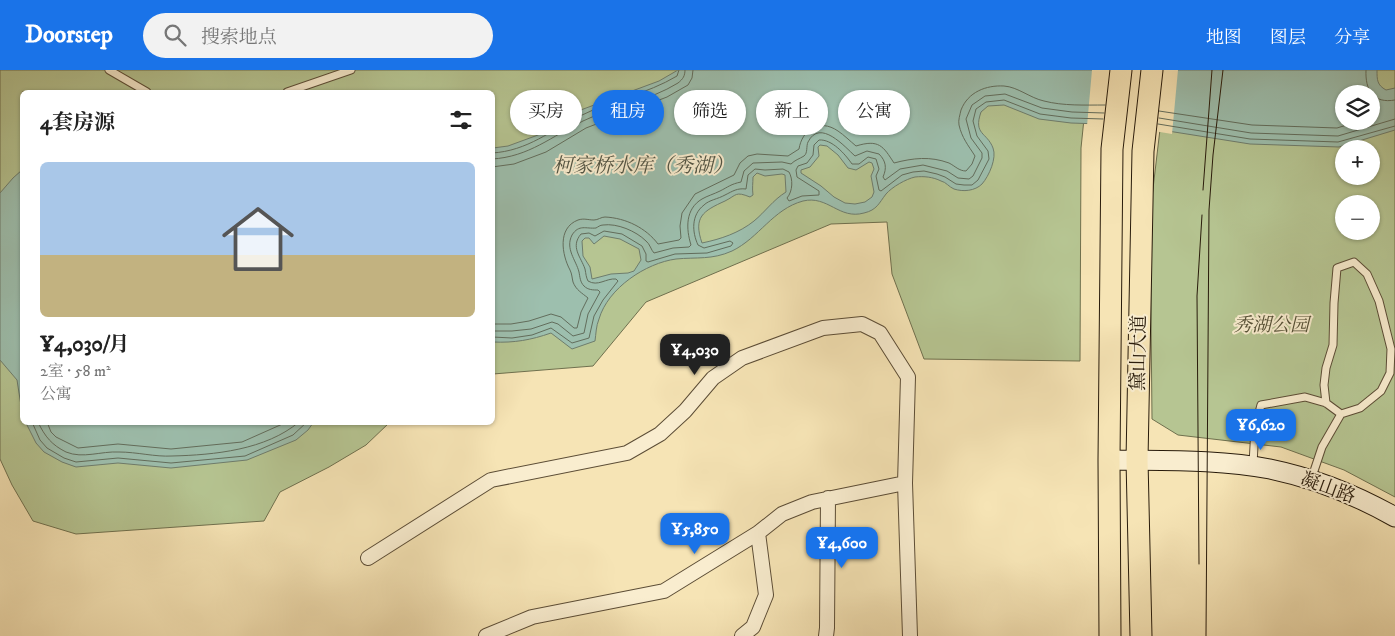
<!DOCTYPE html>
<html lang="zh">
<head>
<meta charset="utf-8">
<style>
	:root { --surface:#fff; --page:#f2f2f2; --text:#222; --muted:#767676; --accent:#1a73e8 }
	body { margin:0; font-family:"IM FELL DW Pica","Noto Serif SC",serif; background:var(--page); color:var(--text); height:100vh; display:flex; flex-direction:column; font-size:19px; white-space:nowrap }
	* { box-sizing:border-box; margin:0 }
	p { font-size:16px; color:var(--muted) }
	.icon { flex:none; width:28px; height:28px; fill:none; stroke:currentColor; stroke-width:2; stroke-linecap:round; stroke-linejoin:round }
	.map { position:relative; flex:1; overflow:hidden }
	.details { position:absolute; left:20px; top:20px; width:475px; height:335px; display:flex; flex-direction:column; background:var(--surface); border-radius:8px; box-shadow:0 1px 4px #0004 }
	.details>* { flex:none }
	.hud { position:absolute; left:510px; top:20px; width:475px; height:45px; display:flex; gap:10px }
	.buttons { position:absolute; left:1335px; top:15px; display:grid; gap:10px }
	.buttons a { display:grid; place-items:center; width:45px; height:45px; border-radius:50%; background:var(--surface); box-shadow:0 1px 4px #0004; font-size:25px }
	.price { position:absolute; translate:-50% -42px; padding:0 11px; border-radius:10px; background:var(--accent); color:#fff; font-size:16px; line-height:32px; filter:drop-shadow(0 1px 2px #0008) }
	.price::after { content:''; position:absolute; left:50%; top:30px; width:15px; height:11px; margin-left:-8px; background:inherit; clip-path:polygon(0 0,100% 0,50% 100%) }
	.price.active { background:#222; color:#fff }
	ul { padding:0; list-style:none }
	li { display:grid; align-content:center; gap:10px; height:265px; padding:0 20px }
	li span { display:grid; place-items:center; height:155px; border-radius:8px; color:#555 }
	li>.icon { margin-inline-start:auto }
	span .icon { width:90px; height:90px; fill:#fffc; stroke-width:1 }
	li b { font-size:21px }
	h2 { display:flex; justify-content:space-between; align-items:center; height:60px; padding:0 20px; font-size:21px }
	.chip { padding:0 18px; border-radius:22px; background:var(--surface); box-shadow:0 1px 4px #0004; font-size:18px; line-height:45px }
	.chip.active { background:var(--accent); color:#fff }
	header { display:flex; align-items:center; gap:30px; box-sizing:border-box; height:70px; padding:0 25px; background:var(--accent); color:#fff }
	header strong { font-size:24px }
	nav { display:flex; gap:28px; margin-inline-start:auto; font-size:18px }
	.search { width:350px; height:45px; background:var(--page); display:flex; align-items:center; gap:12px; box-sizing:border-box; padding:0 18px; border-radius:28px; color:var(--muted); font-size:19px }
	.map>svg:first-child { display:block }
	.green { fill:#b6c592; stroke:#6f704e; fill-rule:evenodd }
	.water { fill:#9dbfae; stroke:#6e7d6d; fill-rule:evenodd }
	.pier { fill:#f6e4b5 }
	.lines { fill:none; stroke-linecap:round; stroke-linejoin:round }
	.shore { stroke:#626d5c; stroke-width:1 }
	.lane-casing { stroke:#5c4d36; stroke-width:9 }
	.street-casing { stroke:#5c4d36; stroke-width:16 }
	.secondary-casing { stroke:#281b0b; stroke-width:21 }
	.primary-casing { stroke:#281b0b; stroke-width:23 }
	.lane { stroke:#f9edcf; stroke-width:7 }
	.street { stroke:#f9edcf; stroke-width:14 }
	.secondary { stroke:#f9edcf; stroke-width:19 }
	.primary { stroke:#f6e4b5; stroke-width:21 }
	.tram { stroke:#281b0b; stroke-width:1 }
	.labels { text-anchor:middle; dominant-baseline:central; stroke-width:4; stroke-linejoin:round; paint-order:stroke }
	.park-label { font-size:19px; font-style:italic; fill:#534e34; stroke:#f9edcf }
	.street-label { font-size:19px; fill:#281b0b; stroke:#f9edcf }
	.water-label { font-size:20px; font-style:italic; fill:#515444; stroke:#f9edcf }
</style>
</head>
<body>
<header>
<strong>Doorstep</strong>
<div class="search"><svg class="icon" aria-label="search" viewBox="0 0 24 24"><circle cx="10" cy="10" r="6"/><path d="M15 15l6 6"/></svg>搜索地点</div>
<nav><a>地图</a><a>图层</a><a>分享</a></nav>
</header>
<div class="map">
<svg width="1395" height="566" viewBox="0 0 1395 566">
	<rect width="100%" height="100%" fill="#f6e4b5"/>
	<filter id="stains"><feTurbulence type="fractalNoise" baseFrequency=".004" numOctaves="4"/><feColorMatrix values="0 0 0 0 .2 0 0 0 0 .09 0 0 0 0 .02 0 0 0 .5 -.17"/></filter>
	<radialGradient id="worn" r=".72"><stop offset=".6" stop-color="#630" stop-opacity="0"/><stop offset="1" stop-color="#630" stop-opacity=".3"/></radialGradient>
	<path class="green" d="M0 0H1089L1081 78 1080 291 924 289 892 204 887 152 831 154 646 232 593 296 493 304 492 22H22V352L389 353 366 375 329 397 280 422 264 451 76 464 33 451 12 415 0 389Z
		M1167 0H1395V427L1344 400 1281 377 1178 365 1152 349 1150 144ZM1344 24H1371V51H1344ZM1344 79H1371V106H1344ZM1344 134H1371V161H1344Z"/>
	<path class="water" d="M678 0H1377C1377 10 1377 15 1386 20L1395 18V60L1339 77 1250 74 1130 55 1071 53 1039 49 1004 35 988 36 981 42C973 65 987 62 993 78 997 88 989 106 982 114 975 121 963 122 954 119 949 117 946 112 941 111 933 107 924 106 915 107 906 109 892 117 886 124 879 133 877 140 864 143 839 150 828 125 803 131 773 139 759 168 732 181 712 190 697 187 676 189 646 193 608 218 599 249 596 256 596 264 595 271L572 279 551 263C531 270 514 273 493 272V78L508 76 538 65 578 41 659 11ZM1344 24H1371V51H1344ZM820 75 827 76 838 85 848 98 856 100 869 92 872 93 874 99 871 106 874 122 872 127 865 132 855 134 845 133 834 127 821 116 801 103V100L810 97 819 86 818 77ZM757 103 765 106 782 104 785 105 786 122C773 130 765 142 754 151 739 163 721 169 702 173 693 147 703 141 725 131 737 125 735 121 750 127L753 125C752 118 753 113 753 107ZM604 166 620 169 639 179 641 190 634 201 628 203 611 204 592 209 590 197 583 186 582 171 585 168H589L594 174Z
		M22 100V342L17 310 0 290V123L13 108Z
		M26 353H313L308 360 296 370 247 390 171 398 118 393 76 397 62 392 44 382 36 373Z"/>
	<path class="pier" d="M1092 0H1178L1172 64 1130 57 1087 56Z"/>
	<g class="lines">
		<path class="shore" d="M1366 0C1365 20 1373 34 1395 30
			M1159 41 1252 55 1337 58 1360 51
			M1159 48 1251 63 1338 66 1395 49
			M1158 54 1250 69 1338 72 1395 56
			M492 83C528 81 551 60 580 46 612 30 647 24 677 6L679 0
			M492 89C529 87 552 66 583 51 614 36 649 31 678 13 683 9 685 6 685 0
			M492 97 514 94 546 82 586 58 667 27 688 15 692 8 693 0
			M492 254H511L529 251 551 244 561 247 574 258H577L581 242 588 228C582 223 576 220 573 212 572 208 572 204 570 200 562 185 557 158 578 150 584 148 588 150 594 150 598 150 601 147 605 147 626 148 646 158 658 174L679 170 681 168 680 156 682 143 695 124 734 105 740 93 748 86 757 84 788 86 799 79C802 60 819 48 838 61 844 65 850 71 856 76 879 69 883 76 894 93 913 88 930 86 949 93 955 96 959 101 966 101L972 94 975 86C968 75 962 68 959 55 958 50 960 45 961 40 968 22 986 15 1004 16 1018 17 1030 28 1044 31 1063 36 1085 35 1105 35
			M492 261H512L531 259 552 252 558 254 573 266 584 263 588 244 600 222 598 220C593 220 588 220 584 216 580 212 580 207 579 202 576 190 565 179 572 165 579 154 586 159 596 158 598 157 600 155 603 155 617 153 636 161 646 171 650 174 651 180 654 183L673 178 689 177 691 175C686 159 685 139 702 129 707 126 714 124 720 121 728 117 731 114 741 112L744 101 753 93 782 92 791 94C795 90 799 89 804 86 808 83 806 76 808 72 820 48 845 77 855 86L867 81 879 84C886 91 887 98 883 107L885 110 900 99 923 95 947 101 958 108 969 109 973 106 982 88V83L971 68 966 49 972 35 985 26 1005 24 1042 38 1072 42 1104 43
			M492 267 512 268 532 265 551 258 572 273 589 268 594 246 603 230 618 211 616 209C606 208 598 217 588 211 586 207 586 204 585 199 581 187 570 177 581 164L589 163 595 166 604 161 622 164 642 176 646 184V191L648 192 675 184 707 183 731 176 733 173 730 171 704 178 698 175C692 162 691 145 704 135 709 130 718 129 725 125 733 121 737 118 746 119L748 105 755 99 765 100 783 99 789 102C793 109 793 121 787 128L789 131 802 126 819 125V121L797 107 796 100 798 96 807 93 813 85 814 75 819 70C832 69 845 84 852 94H859L868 87 876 89 879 99 876 106 879 120 881 121 902 105 913 102 924 101 937 104 945 107 956 114 964 115H972L978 110 989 89 988 81 977 66 973 51 976 39 986 32 1004 30 1040 44 1071 48 1103 49
			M32 352 40 370 47 378 64 388 76 392 118 388 171 393 245 386 293 365 307 352
			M38 352C45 367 52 375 66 382 83 389 101 381 119 382 137 382 155 387 172 386 214 385 266 380 299 352
			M47 352 51 362 56 367 78 378 118 374 171 379 242 372 287 352"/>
		<g class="lane-casing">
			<path id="lane" d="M109 0 147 22
				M287 22 351 0
				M1253 394 1255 358 1261 335 1305 327 1326 333 1341 344 1360 338 1381 321 1390 303 1391 279 1379 231 1367 204 1354 192 1337 198 1334 233 1333 275 1326 298 1324 315 1326 333
				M1311 410 1322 377 1341 344"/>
		</g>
		<g class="street-casing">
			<path id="street" d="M368 488 491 410 627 383 660 364 685 341 713 308 742 288 823 258 862 254 880 263 908 307 905 413 910 566
				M486 566 532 547 664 521 758 463 782 444 812 432 905 413
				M742 566 753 557 766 525 758 463
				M826 566 827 558 828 428"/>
		</g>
		<g class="secondary-casing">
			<path id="secondary" d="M1109 390C1162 391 1218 389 1270 399 1314 408 1356 425 1395 447"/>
		</g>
		<g class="primary-casing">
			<path id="primary" d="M1110 566 1109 390 1112 79 1121 0
				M1141 566 1137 390 1143 81 1152 0"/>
		</g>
		<use href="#lane" class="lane"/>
		<use href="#street" class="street"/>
		<use href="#secondary" class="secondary"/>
		<use href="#primary" class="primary"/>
		<path class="tram" d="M1203 120 1212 0
			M1199 494 1197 226 1202 145
			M1206 566 1209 140 1213 85 1223 0"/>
	</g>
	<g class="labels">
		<g class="park-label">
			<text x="1271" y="255">秀湖公园</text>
		</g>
		<g class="street-label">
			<text transform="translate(1139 283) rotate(-89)">黛山大道</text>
			<text transform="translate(1328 418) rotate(20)">凝山路</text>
		</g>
		<g class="water-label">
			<text x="643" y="96">柯家桥水库（秀湖）</text>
		</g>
	</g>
	<rect width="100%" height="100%" filter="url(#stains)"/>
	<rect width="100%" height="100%" fill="url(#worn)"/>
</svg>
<div class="buttons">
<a><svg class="icon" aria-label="layers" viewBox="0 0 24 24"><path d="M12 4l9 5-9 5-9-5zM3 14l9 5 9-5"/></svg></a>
<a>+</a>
<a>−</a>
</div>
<b class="price active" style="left:695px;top:306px">¥4,030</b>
<b class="price" style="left:1261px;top:381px">¥6,620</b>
<b class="price" style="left:695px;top:485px">¥5,850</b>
<b class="price" style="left:842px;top:499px">¥4,600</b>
<div class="hud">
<a class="chip">买房</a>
<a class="chip active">租房</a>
<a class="chip">筛选</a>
<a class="chip">新上</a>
<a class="chip">公寓</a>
</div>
<section class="details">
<h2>4套房源<svg class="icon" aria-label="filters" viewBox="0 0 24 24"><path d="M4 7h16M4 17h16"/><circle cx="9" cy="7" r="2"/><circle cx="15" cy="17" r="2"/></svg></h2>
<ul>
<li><span style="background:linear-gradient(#a9c7e8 60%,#c2b280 0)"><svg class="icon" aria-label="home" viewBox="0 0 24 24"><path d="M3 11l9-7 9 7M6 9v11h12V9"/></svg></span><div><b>¥4,030/月</b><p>2室 · 58 m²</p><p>公寓</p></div></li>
</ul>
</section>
</div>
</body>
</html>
